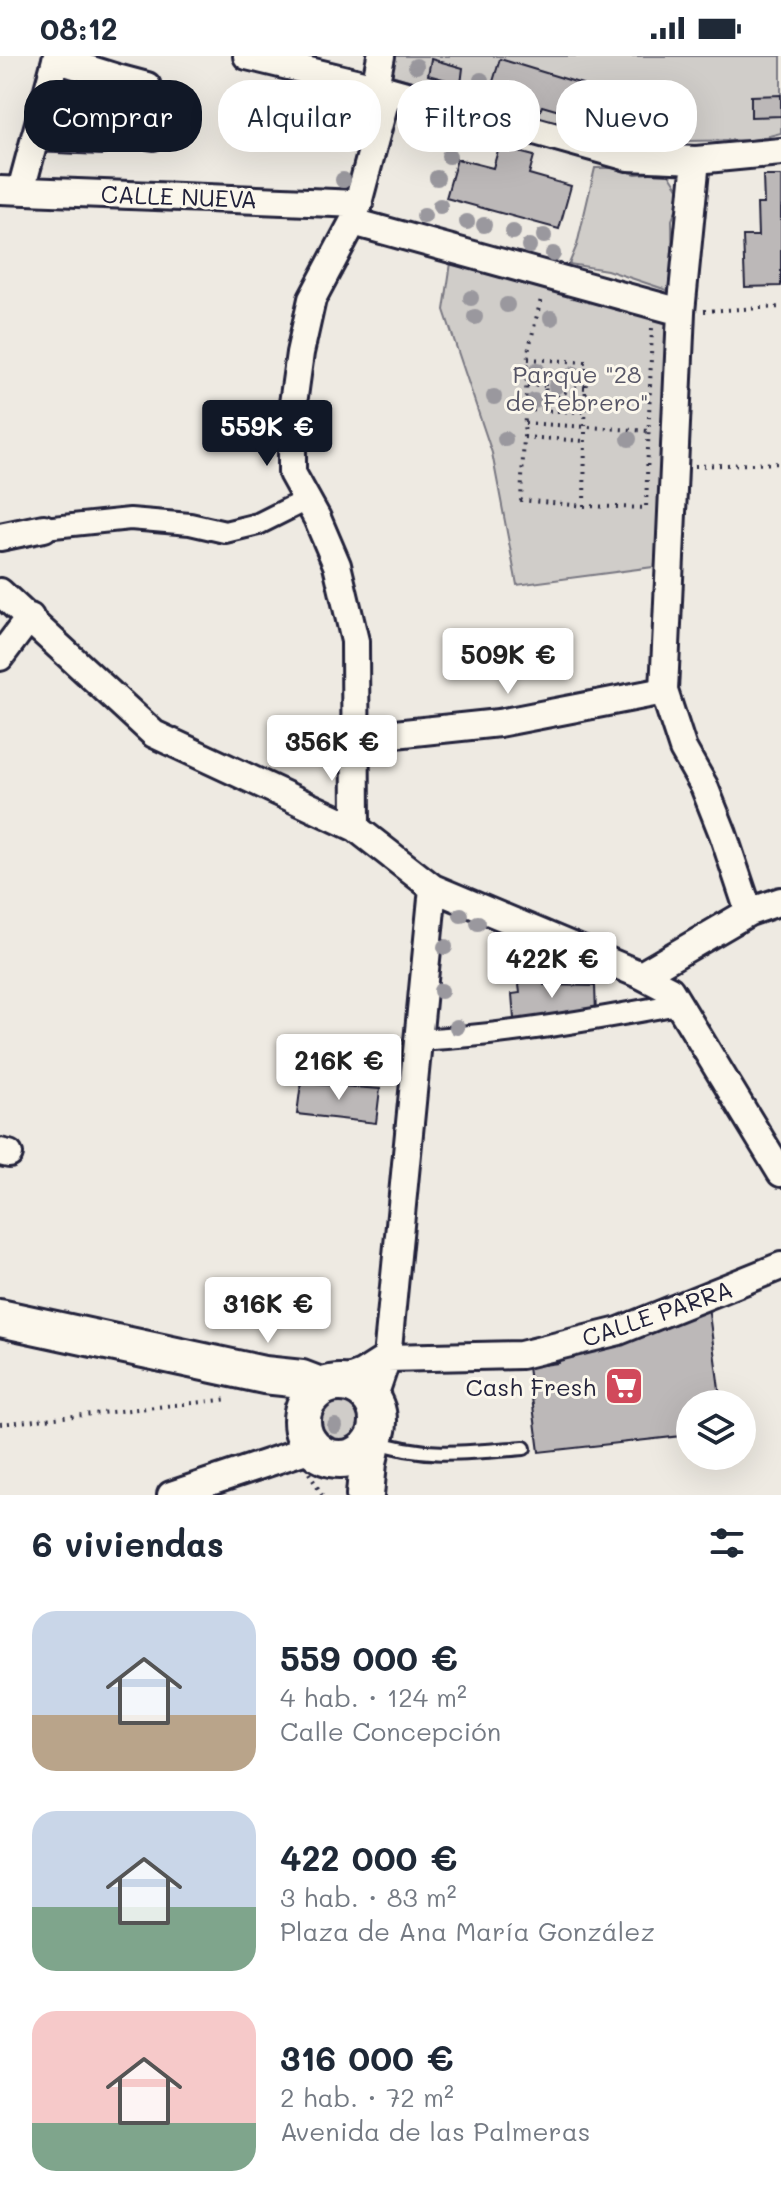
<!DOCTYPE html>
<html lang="es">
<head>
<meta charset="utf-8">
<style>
	:root { --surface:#fff; --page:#f2f2f3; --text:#1f2937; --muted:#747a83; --accent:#111827 }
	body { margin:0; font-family:Mali,sans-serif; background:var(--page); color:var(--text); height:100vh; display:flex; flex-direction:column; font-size:30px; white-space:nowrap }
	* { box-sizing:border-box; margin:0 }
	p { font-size:26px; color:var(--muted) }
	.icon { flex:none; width:44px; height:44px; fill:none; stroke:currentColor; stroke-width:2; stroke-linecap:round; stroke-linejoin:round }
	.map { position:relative; height:1439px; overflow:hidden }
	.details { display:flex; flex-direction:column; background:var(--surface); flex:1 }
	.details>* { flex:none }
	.banner { position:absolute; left:24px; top:24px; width:734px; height:72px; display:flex; gap:16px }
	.controls { position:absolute; left:676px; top:1334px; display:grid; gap:16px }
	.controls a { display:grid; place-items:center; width:80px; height:80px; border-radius:50%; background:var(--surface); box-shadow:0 8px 32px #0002; font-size:40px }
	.price { position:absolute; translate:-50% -68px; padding:0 18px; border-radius:8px; background:#fff; color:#222; font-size:26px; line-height:52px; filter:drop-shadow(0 2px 4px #0008) }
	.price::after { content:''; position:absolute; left:50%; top:48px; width:24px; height:18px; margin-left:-12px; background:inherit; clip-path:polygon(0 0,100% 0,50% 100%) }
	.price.current { background:var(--accent); color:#fff }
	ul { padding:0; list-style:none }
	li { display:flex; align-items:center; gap:24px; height:200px; padding:0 32px }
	li span { display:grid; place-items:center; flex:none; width:224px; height:160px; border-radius:24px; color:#555 }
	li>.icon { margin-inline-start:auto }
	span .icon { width:96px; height:96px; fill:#fffc; stroke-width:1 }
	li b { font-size:34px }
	h2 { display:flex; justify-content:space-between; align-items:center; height:96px; padding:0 32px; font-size:34px }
	.chip { padding:0 28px; border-radius:32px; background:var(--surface); box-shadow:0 8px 32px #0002; font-size:28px; line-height:72px }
	.chip.current { background:var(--accent); color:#fff }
	.status { display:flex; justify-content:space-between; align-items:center; height:56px; padding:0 40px; background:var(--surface); direction:ltr }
	.status svg { height:22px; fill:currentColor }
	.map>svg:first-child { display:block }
	.green { fill:#d0cdc9; stroke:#797882; stroke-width:2 }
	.building { fill:#bcb8b8; stroke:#22223b; stroke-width:2 }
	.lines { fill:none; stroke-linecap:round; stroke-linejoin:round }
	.service-casing { stroke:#22223b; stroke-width:18 }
	.pedestrian-casing { stroke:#22223b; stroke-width:26 }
	.minor-casing { stroke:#22223b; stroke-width:32 }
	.secondary-casing { stroke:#22223b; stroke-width:42 }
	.path { stroke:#22223b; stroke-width:4; stroke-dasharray:2 6; stroke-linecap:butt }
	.service { stroke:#fbf7ec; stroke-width:12 }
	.pedestrian { stroke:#fbf7ec; stroke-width:20 }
	.minor { stroke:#fbf7ec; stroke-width:26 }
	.secondary { stroke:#fbf7ec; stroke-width:36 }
	.tree { fill:#9a989e }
	.labels { text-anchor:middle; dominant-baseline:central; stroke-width:6; stroke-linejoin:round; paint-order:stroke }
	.street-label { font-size:24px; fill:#22223b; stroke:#fbf7ec }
	.park-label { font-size:24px; fill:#565566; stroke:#fbf7ec }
	.poi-label { font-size:24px; fill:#22223b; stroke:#fbf7ec; text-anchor:end }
</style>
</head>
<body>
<div class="status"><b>08:12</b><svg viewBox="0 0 49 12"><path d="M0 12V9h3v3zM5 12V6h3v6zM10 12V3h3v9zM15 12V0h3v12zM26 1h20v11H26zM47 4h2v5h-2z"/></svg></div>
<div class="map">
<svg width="781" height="1439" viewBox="0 0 781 1439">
	<rect width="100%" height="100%" fill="#eeeae2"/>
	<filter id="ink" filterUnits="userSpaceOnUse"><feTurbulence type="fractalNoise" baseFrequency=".0125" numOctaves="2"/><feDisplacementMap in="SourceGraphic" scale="16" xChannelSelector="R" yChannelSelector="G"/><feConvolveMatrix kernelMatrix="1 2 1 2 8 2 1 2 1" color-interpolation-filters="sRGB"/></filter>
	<g filter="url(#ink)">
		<path class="green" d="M391 0H781V77L753 84 617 86 388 18Z
			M595 112H614L636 118 668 116 682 138 672 164 673 236 607 214 569 208 577 189Z
			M453 193 681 256 668 509 517 529 492 397 444 254Z
			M309 1366a31 31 0 1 1 62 0a31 31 0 1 1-62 0Z"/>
		<path class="building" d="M431 3 463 12 461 28 428 19Z
			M500 3 582 28 573 59 542 50 540 55 520 48 522 42 491 32Z
			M781 39V60L751 61V40Z
			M499 91 534 100 529 118 571 130 559 173 446 142 457 103 493 112Z
			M763 120H781V230L745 231 743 180H758L757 148H764Z
			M544 920V929L595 930 596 958 514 963 512 938 520 937 518 921Z
			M301 1027 380 1033 376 1067 297 1058Z
			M708 1250 721 1348H690V1379L539 1396 528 1311 559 1307 558 1300Z"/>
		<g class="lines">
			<g class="service-casing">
				<path id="service" d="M376 1385C423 1403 474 1396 524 1392"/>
			</g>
			<g class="pedestrian-casing">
				<path id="pedestrian" d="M44 472 130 463 190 468 225 476 258 468 306 444
					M418 984C507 979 592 964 678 948"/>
			</g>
			<g class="minor-casing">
				<path id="minor" d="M247 0 388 34 628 101 696 104 781 96
					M117 22 147 30
					M375 31 381 0
					M105 73 154 80
					M35 81 102 84 117 22 56 3
					M696 104 681 256 664 635 683 693 704 730 723 778 749 856
					M0 134 359 148
					M21 134 57 0
					M353 166 681 256
					M0 481 44 472
					M0 536 154 678 356 772 433 832 641 919 670 934 781 1117
					M0 601 30 561
					M357 682 499 667 664 635
					M356 772 355 585 337 509 317 462 292 417V355L300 297 312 243 353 166 388 34
					M641 919 749 856 781 845
					M0 1096 9 1098
					M387 1302 521 1299 619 1275 781 1210
					M335 1328 362 1318 387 1302
					M372 1346 387 1302 433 832
					M171 1439 312 1392"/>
			</g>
			<g class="secondary-casing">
				<path id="secondary" d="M0 1262 264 1319 302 1323 323 1331
					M302 1365a38 38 0 1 1 76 0a38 38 0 1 1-76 0Z
					M365 1439 368 1406 373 1384"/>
			</g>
			<path class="path" d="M704 255 781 251
				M528 303 586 306 584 450 521 444 528 296 541 243
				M545 330a11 11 0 1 1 22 0a11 11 0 1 1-22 0Z
				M527 329 544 330
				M567 331 586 332
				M525 354 586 356
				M525 367 650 375
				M524 381 585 385
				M695 410 781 407
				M584 450 646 452 652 271
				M0 1368 230 1343
				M309 1417 322 1439"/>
			<use href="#service" class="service"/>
			<use href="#pedestrian" class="pedestrian"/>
			<use href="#minor" class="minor"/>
			<use href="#secondary" class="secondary"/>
		</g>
		<g class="tree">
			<circle cx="416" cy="10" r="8"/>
			<circle cx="481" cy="24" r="8"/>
			<circle cx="350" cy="85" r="8"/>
			<circle cx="449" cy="100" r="8"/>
			<circle cx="437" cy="122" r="8"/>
			<circle cx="343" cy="124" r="8"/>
			<circle cx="440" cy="150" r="8"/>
			<circle cx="424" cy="160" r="8"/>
			<circle cx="467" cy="166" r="8"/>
			<circle cx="484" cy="169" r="8"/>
			<circle cx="513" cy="176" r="8"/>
			<circle cx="544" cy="180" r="8"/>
			<circle cx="529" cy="190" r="8"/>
			<circle cx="553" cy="198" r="8"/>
			<circle cx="471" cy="242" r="8"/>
			<circle cx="507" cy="249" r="8"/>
			<circle cx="475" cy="261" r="8"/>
			<circle cx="551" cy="262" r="8"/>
			<circle cx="537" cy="314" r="8"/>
			<circle cx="574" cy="318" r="8"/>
			<circle cx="556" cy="330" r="8"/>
			<circle cx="494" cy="341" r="8"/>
			<circle cx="534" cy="345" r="8"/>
			<circle cx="574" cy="347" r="8"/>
			<circle cx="505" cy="383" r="8"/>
			<circle cx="629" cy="383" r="8"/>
			<circle cx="461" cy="859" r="8"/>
			<circle cx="478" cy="867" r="8"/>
			<circle cx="445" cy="891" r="8"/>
			<circle cx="441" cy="935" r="8"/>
			<circle cx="457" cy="971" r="8"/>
			<circle cx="335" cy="1370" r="8"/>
		</g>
	</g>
	<defs>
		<g id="supermarket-square" transform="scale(2)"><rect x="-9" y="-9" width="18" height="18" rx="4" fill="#d1495b" stroke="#fbf7ec"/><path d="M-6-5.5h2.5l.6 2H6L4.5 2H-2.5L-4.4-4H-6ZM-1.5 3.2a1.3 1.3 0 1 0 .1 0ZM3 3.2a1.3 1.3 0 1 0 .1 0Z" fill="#fff"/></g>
	</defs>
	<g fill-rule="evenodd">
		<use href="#supermarket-square" x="624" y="1330"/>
	</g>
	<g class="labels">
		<g class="street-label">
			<text transform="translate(179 140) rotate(2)">CALLE NUEVA</text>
			<text transform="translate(657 1257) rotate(-19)">CALLE PARRA</text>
		</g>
		<g class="park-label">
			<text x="577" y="317">Parque "28<tspan x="577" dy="28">de Febrero"</tspan></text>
		</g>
		<g class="poi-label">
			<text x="596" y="1330">Cash Fresh</text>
		</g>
	</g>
</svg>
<div class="controls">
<a><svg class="icon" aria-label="layers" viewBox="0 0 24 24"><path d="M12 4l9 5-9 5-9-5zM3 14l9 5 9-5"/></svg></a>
</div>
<b class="price current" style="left:267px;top:412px">559K €</b>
<b class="price" style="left:508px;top:640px">509K €</b>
<b class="price" style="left:332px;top:727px">356K €</b>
<b class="price" style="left:552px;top:944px">422K €</b>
<b class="price" style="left:339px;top:1046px">216K €</b>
<b class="price" style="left:268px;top:1289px">316K €</b>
<div class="banner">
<a class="chip current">Comprar</a>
<a class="chip">Alquilar</a>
<a class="chip">Filtros</a>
<a class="chip">Nuevo</a>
</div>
</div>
<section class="details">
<h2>6 viviendas<svg class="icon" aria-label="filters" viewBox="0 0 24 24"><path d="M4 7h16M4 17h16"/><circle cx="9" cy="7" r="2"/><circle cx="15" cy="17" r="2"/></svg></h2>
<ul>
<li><span style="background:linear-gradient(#c9d6e8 65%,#b9a48a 0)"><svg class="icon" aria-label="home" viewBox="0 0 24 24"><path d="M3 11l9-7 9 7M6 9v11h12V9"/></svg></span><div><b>559 000 €</b><p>4 hab. · 124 m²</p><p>Calle Concepción</p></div></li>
<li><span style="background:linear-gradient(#c9d6e8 60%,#7fa58c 0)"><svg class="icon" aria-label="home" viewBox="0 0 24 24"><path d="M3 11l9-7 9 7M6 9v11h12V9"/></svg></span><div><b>422 000 €</b><p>3 hab. · 83 m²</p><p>Plaza de Ana María González</p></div></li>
<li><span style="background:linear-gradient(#f6c9c9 70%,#7fa58c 0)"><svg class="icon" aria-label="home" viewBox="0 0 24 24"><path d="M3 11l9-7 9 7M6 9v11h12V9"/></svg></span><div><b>316 000 €</b><p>2 hab. · 72 m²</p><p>Avenida de las Palmeras</p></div></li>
</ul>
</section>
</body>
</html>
